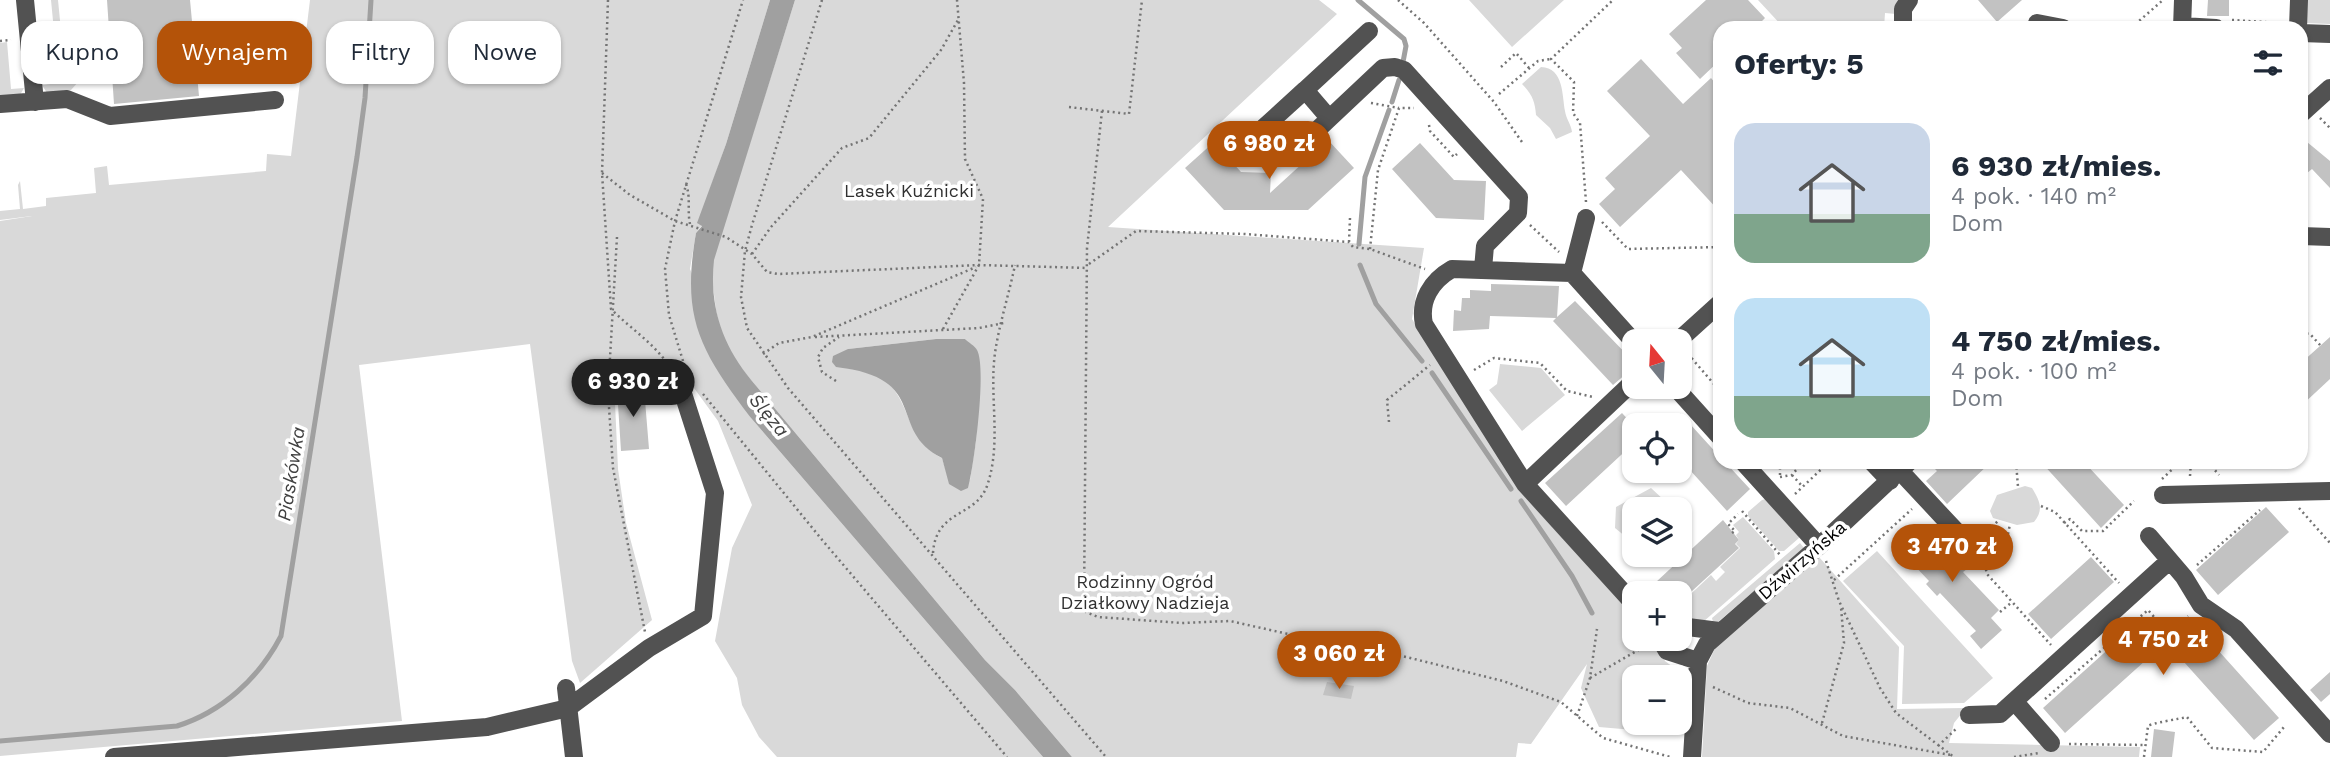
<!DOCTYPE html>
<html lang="pl">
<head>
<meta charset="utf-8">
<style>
	:root { --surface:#fff; --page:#f2f2f3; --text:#1f2937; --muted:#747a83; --accent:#b45309 }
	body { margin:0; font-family:"Work Sans",sans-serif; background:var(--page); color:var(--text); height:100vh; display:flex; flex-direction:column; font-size:26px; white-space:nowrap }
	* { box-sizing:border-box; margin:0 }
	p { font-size:23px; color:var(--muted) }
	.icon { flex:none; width:38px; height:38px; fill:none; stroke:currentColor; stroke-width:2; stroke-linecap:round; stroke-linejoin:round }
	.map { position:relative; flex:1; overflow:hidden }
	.side { position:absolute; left:1713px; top:21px; width:595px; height:448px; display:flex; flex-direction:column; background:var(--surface); border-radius:21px; box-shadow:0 2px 5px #0004 }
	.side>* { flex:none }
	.top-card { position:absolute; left:21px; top:21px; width:665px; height:63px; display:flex; gap:14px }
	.needle { width:46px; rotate:342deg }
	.buttons { position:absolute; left:1622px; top:329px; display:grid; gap:14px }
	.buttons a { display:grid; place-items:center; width:70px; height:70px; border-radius:14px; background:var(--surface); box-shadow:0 2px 5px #0004; font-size:35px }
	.price { position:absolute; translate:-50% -60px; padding:0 16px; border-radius:24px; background:var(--accent); color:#fff; font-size:23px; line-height:46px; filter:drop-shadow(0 2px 4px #0008) }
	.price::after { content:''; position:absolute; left:50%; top:42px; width:21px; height:16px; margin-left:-10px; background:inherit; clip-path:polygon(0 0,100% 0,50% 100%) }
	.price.active { background:#222; color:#fff }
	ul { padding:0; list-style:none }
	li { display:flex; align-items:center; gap:21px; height:175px; padding:0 21px }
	li span { display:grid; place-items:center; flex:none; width:196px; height:140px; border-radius:21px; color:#555 }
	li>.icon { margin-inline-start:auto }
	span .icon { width:84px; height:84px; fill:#fffc; stroke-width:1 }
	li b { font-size:30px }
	h2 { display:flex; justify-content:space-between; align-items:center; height:84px; padding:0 21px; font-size:30px }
	.tag { padding:0 24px; border-radius:21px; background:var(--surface); box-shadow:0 2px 5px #0004; font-size:24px; line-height:63px }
	.tag.active { background:var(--accent); color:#fff }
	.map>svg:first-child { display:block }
	.green { fill:#d9d9d9; fill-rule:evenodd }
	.water { fill:#a0a0a0 }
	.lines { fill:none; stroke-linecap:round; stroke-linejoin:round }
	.stream { stroke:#a0a0a0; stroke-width:5 }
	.building { fill:#c2c2c2 }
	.path { stroke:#747474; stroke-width:2.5; stroke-dasharray:2 3.5; stroke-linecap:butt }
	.minor { stroke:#525252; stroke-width:18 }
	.labels { text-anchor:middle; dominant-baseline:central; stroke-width:7; stroke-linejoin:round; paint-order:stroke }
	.park-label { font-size:18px; fill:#303030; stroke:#fff }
	.street-label { font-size:18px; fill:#000; stroke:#fff }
	.water-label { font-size:19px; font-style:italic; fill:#414141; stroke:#fff }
</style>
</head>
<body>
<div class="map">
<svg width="2330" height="757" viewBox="0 0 2330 757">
	<rect width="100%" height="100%" fill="#fff"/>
	<path class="green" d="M51 0H58L66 82 79 81 71 90 47 93 42 85 59 83Z
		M310 0H770L726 144 698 223 702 225 696 233 690 269 751 418 1043 757H777L759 737 742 705 737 678 715 641 732 548 752 505 718 421 686 377 614 381 618 469 626 523 652 620 580 683 572 661 530 344 359 365 402 721 0 756V221L32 216 0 220V211L20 209 18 185 20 181 23 209 46 206V198L96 193 94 168 107 166 109 185 266 171 267 154 291 156Z
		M795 0H1319L1337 14 1108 227 1424 248 1412 319 1522 494 1634 616V639H1653L1665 661 1681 673 1688 693 1680 734 1599 727 1581 688 1587 664 1531 744 1518 743 1516 757H1072L1015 690 985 660 736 362 721 333 716 310 712 279 713 260ZM936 339H965L980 365 976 441 970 480 950 484 942 458C893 434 920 372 845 368L848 349ZM1634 677H1680V723H1634Z
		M1469 0H1564L1512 47Z
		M1758 0H1903L1896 14 1885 13 1884 28H1784Z
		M2303 0H2330V24L2305 23Z
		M7 42 11 89 24 88 20 95 0 96V43Z
		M1541 67C1564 68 1562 95 1565 111 1566 119 1571 124 1572 132L1556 139 1550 128 1536 115C1535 103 1533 95 1522 84Z
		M1500 364 1541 368 1565 395 1522 431 1489 390 1497 384Z
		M2025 486 2032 488C2040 501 2044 510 2034 522L2017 525 1993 518 1990 511 1997 495Z
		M1651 488 1665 501 1656 509H1634V529L1626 537 1615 528 1616 507Z
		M1769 498 1800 532 1799 538 1784 551H1779L1748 516V512L1762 500Z
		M1743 517 1774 551 1775 559 1703 622 1680 620V604L1711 575 1716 581 1725 572 1720 567 1740 548 1736 544 1739 540 1736 535 1739 532 1733 525Z
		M1800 543 1804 548 1718 622H1713L1712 618Z
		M1877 551 1993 678 1964 703 1902 704 1904 646 1843 581Z
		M1819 557 1899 647 1897 709 1966 708 1954 723 1949 743 2140 747 2139 757H1702L1707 666 1716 646Z"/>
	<path class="water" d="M770 0H795L714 260C709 306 722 345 752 381L985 660 1015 690 1072 757H1043L751 418C700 350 681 319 696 233L702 226 697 223 726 144Z
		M936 339H965C968 342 975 346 977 350 987 368 974 467 968 488L961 491 949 484 942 458C886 430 932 378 836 367L832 362 833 356 848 349Z"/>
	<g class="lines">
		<path class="stream" d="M1358 0 1404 39 1406 46 1403 62
			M1392 102 1399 80
			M1359 244 1365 177 1389 110
			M1360 265 1376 304 1422 361
			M1432 373 1511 489
			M1521 501 1572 576 1592 613
			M0 741 177 726C222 712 259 678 281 636L357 157 365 98 371 0"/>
	</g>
	<path class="building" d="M107 0H190L199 96 114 104Z
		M1706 0H1748L1765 18 1755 28H1720V60L1700 79 1676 53 1682 48 1669 34Z
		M1978 0H2022L1997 22Z
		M2208 0H2229V16H2207Z
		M1641 59 1683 104 1711 78 1720 89V212L1681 170 1620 227 1599 204 1615 189 1605 178 1650 136 1607 91Z
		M2301 137 2330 161V188L2312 169 2301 178Z
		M1328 140 1354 168 1308 210H1224L1185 168 1214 142 1241 172 1271 173 1270 193Z
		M1420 143 1454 180 1486 181 1484 220 1436 218 1392 169Z
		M1491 284 1559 286 1557 317 1575 301 1634 362V367L1613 385 1553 321 1556 318 1490 316 1489 329 1453 331 1454 310 1461 311 1462 298H1470V290L1491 291Z
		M2330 337V379L2301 406V363Z
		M644 388 649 449 621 451 617 389Z
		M1622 413 1634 426V443L1566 506 1545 483Z
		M1680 413 1720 457V462H1725L1750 489 1727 511 1680 459Z
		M1928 462H1991L1947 504 1926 481 1937 471Z
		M2041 462H2084L2124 505 2101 528Z
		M2266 507 2289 532 2218 595 2196 570Z
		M1723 520 1739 540 1735 544 1739 548 1680 602V593H1667L1656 582Z
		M1919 525 1949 557 1952 554 1967 569 1963 572 1999 610 1991 618 2002 630 1981 649 1970 636 1976 631 1940 593 1937 596 1926 584 1929 581 1897 547Z
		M2091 557 2114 582 2051 639 2028 614Z
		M2144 617 2166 641 2190 619 2279 718 2254 740 2166 642 2065 733 2043 708Z
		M2330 672V694L2321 702 2310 690Z
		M1327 682 1354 686 1351 699 1323 695Z
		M2154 729 2175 732 2172 757H2151Z"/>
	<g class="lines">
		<path class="path" d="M608 0 602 173 611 309C630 328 652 342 667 363
			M822 0 752 225 745 251 741 297 747 328 788 388 1106 757
			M1398 0 1424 23 1494 102 1522 142
			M2232 20 2281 23
			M2131 28 2163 0
			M0 41 11 40
			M1501 67 1516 53 1529 68
			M1499 94 1538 61 1551 59
			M1371 103 1399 108
			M1069 107 1129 114 1142 0
			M1102 111 1087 248 1084 604 1086 612 1098 617 1182 623 1230 621 1324 642 1382 651 1503 681 1561 702 1603 738 1670 757
			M2320 118 2330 128
			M1429 125 1430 131 1454 157 1457 154
			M1236 163 1243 157
			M602 173 630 195 675 221 726 237 752 254 767 272 778 274 979 265 1088 268
			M686 184C691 198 687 210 690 224
			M1586 202 1580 123 1573 113 1574 82 1551 59 1613 0
			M1602 222 1628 249 1720 247
			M1530 225 1559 252
			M617 237 608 392 613 468 645 632
			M1349 242 1350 218
			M1370 249 1378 170 1399 108H1414
			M752 254 771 227 842 148 869 138 941 50 958 20
			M1089 264 1136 231 1245 234 1349 242 1353 247 1370 249 1425 269
			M943 329 979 265 983 199 965 159 964 83 957 0
			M2301 333 2310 334 2321 346
			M815 337 979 328 1004 323
			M763 354 779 343 812 337 976 267
			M1688 354 1720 391
			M683 361 669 315 665 269 675 221 743 0
			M1474 370 1494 358 1540 363 1567 391 1593 397
			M836 381 822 372 818 357 823 348 839 337
			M703 394 823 541 1007 757
			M1389 422 1387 400 1430 365
			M1780 462V476
			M2016 462 2018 487
			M2208 462 2219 475
			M1792 475 1803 487
			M2190 476 2191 462
			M1780 477 1792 475 1797 469 1794 462
			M2162 479 2180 462
			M1795 494 1829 462
			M2041 506 2055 512 2119 583
			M2299 508 2330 543
			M1742 511 1781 556
			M2064 523 2070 519 2082 531H2103L2134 501
			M1986 532 1993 555
			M1732 533 1735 531 1728 524 1738 514
			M1972 535 1986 532 1998 521
			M1967 543 1984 562 1987 574 2051 645
			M933 553C936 509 975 518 987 486 1002 443 989 397 995 353 999 325 1009 294 1015 265
			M1660 557 1665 563
			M1957 559 1970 547
			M1826 561 1839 601 1880 688 1896 713 1954 757
			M1984 562 2006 544 2010 524
			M2197 565 2260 510
			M1834 580 1912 509
			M2000 612 2012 602
			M1590 678 1645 646
			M1713 687 1748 703 1790 708 1843 736 1951 755
			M2045 699 2148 610 2168 633 2188 616
			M1577 716 1590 678 1597 629
			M1822 723 1844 643 1841 607
			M2069 744 2145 745
			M1938 746 1957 728
			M2014 757 2039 753
			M2144 757 2148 726C2152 723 2179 719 2187 717L2212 748 2263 752 2284 727"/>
		<path class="minor" d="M25 0 35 102
			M2037 23 2063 28
			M2182 26 2216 28
			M1903 28V9L1909 0
			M2182 28 2183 0
			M2298 28 2299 0
			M2301 33 2330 34
			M1305 90 1369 31
			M0 104 67 99 110 116 275 100
			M2301 114 2330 88
			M1249 141 1305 90 1329 118
			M1298 148 1383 68 1395 67 1404 70 1519 197 1518 213 1485 246 1483 269
			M2301 236 2330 237
			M1572 273 1586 218
			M1678 341 1720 303
			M1634 342 1572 273 1452 269C1431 281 1419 301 1424 324L1525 484 1634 604
			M1675 387 1720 437
			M1743 462 1819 546
			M1872 462 1890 481
			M1900 471 1955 530
			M1525 484 1634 381
			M2163 495 2330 491
			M2149 536 2184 577 2201 605 2236 629 2330 734
			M1680 626 1719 631
			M1660 639 1667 651 1698 661
			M566 688 574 757
			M2015 702 2051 743
			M1969 715 2000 714 2169 561
			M114 757 487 727 568 708 649 648 703 616 715 493 678 378
			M1692 757 1698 661 1707 644 1819 546 1909 462"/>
	</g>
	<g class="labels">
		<g class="park-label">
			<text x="909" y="190">Lasek Kuźnicki</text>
			<text x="1145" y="581">Rodzinny Ogród<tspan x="1145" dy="21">Działkowy Nadzieja</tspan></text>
		</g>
		<g class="street-label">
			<text transform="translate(1802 560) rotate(-41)">Dźwirzyńska</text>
		</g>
		<g class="water-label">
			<text transform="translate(769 415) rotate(50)">Ślęza</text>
			<text transform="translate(291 474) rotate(-81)">Piaskówka</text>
		</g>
	</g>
</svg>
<div class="buttons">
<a><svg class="needle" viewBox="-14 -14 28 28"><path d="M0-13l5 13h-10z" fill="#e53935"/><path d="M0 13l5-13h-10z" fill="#747a83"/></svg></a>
<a><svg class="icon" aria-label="locate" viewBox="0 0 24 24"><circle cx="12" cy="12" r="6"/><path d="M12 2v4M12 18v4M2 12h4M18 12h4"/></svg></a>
<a><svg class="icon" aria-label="layers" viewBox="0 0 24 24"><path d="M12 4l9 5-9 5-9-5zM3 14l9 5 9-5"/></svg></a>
<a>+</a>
<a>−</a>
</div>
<b class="price" style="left:1269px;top:181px">6 980 zł</b>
<b class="price active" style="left:633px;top:419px">6 930 zł</b>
<b class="price" style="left:1952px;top:584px">3 470 zł</b>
<b class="price" style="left:2163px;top:677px">4 750 zł</b>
<b class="price" style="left:1339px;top:691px">3 060 zł</b>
<div class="top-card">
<a class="tag">Kupno</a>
<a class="tag active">Wynajem</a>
<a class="tag">Filtry</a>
<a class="tag">Nowe</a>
</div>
<section class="side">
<h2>Oferty: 5<svg class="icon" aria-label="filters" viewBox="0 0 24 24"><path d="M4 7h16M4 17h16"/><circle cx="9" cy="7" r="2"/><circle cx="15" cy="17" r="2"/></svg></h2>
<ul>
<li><span style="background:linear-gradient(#c9d6e8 65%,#7fa58c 0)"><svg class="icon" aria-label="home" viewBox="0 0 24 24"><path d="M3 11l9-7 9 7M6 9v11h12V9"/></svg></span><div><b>6 930 zł/mies.</b><p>4 pok. · 140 m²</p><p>Dom</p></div></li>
<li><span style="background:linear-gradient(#bfe0f5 70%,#7fa58c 0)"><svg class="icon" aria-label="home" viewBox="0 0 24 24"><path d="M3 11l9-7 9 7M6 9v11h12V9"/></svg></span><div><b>4 750 zł/mies.</b><p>4 pok. · 100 m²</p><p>Dom</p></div></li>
</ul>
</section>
</div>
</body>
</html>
